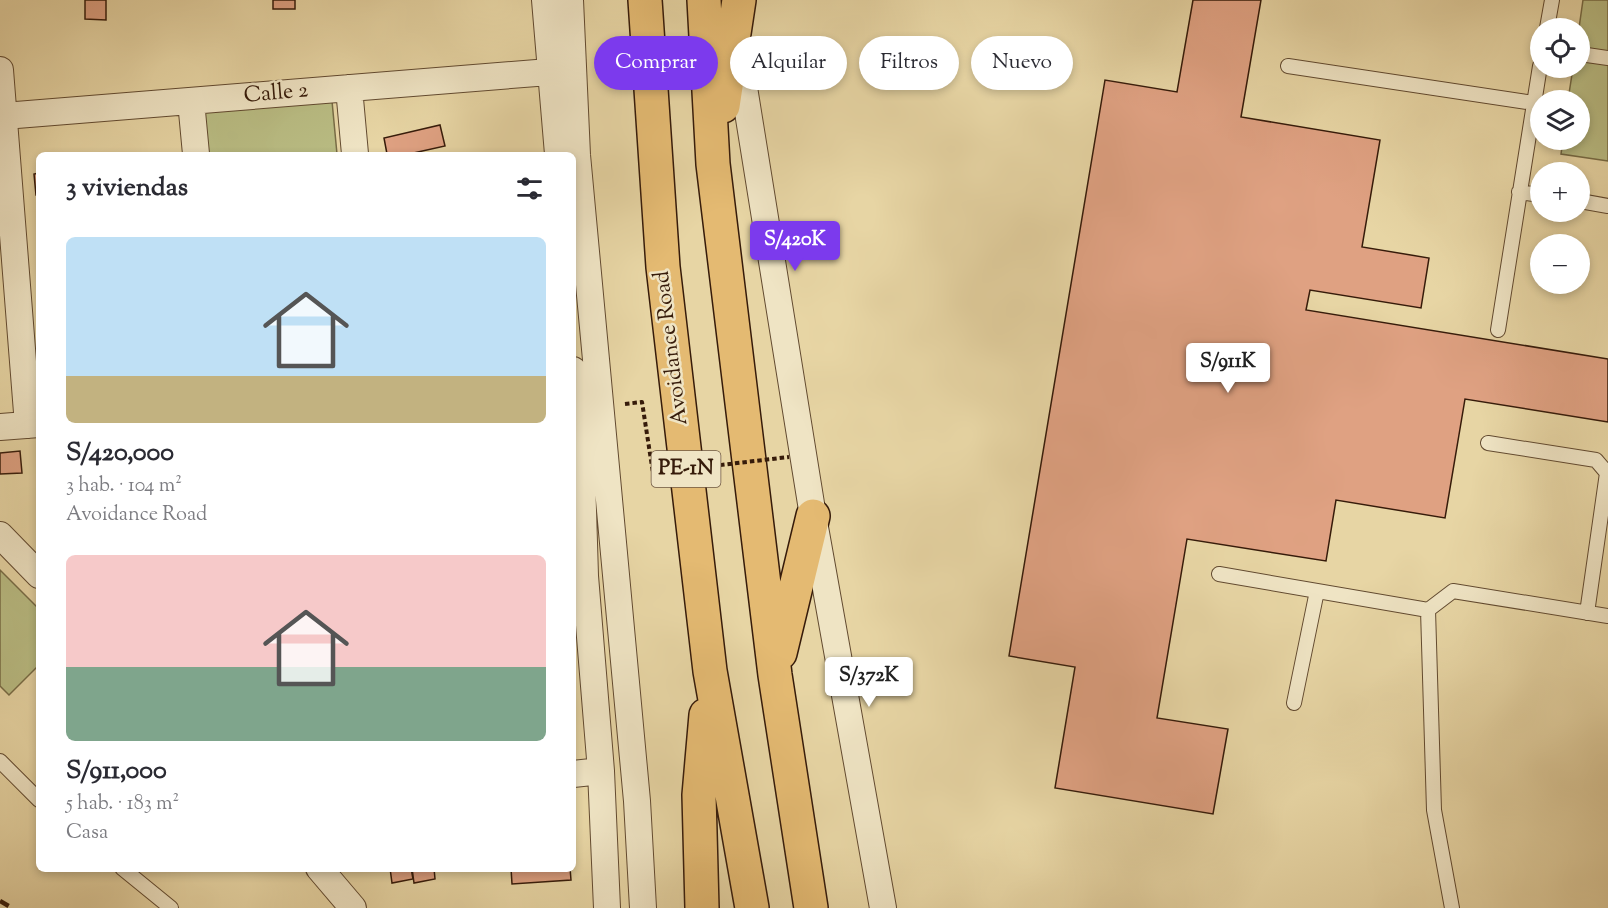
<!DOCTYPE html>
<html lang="es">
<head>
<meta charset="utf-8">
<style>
	:root { --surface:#fff; --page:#f7f7f7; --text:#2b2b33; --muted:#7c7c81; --accent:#7c3aed }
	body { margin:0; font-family:"Sorts Mill Goudy",serif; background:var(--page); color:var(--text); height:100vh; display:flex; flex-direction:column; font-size:22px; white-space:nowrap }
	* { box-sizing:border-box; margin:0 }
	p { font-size:20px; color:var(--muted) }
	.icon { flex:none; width:33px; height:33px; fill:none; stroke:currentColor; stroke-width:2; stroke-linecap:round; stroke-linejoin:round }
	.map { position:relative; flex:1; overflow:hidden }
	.drawer { position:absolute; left:36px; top:152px; width:540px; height:720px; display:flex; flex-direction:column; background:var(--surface); border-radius:9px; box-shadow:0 3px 9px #0003 }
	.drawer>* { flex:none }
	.top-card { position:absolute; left:594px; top:36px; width:570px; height:54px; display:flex; gap:12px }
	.tools { position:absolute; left:1530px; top:18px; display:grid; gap:12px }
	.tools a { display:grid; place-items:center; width:60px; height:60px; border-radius:50%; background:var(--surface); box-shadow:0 3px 9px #0003; font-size:30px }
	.price { position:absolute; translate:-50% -51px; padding:0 14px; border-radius:6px; background:#fff; color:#222; font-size:20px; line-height:39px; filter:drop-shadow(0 2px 3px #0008) }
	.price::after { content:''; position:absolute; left:50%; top:36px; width:18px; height:14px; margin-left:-9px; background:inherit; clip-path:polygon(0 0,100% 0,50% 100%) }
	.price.current { background:var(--accent); color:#fff }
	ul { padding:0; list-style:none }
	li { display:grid; align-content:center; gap:12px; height:318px; padding:0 30px }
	li span { display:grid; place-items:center; height:186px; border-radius:9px; color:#555 }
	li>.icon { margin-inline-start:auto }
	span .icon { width:108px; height:108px; fill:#fffc; stroke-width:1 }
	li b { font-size:26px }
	h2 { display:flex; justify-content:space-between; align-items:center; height:72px; padding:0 30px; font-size:26px }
	.tag { padding:0 21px; border-radius:27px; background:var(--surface); box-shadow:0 3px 9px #0003; font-size:21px; line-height:54px }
	.tag.current { background:var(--accent); color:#fff }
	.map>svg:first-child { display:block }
	.green { fill:#b9bc83; stroke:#786c46; stroke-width:1.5 }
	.building { fill:#dfa182; stroke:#361b0a; stroke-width:1.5 }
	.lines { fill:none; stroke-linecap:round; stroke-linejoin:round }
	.service-casing { stroke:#624a30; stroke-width:16 }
	.minor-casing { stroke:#624a30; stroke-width:28 }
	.motorway-casing { stroke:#361b0a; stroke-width:36 }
	.path { stroke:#361b0a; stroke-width:4; stroke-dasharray:4.5 3; stroke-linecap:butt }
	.service { stroke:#efe4c4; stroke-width:14 }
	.minor { stroke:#efe4c4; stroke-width:26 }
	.motorway { stroke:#e4ba72; stroke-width:33 }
	.rail { stroke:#361b0a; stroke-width:4.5; stroke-dasharray:10 10; stroke-linecap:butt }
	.path-bridge { stroke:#361b0a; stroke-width:4; stroke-dasharray:4.5 3; stroke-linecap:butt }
	.labels { text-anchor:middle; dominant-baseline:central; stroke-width:5; stroke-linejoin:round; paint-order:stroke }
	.shield { fill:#efe4c4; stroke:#6e5742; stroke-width:1.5 }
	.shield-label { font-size:21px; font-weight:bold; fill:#361b0a }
	.street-label { font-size:22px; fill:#361b0a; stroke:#efe4c4 }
</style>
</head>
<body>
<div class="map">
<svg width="1608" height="908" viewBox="0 0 1608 908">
	<rect width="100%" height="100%" fill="#e7d5a4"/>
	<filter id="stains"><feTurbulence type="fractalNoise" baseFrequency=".00333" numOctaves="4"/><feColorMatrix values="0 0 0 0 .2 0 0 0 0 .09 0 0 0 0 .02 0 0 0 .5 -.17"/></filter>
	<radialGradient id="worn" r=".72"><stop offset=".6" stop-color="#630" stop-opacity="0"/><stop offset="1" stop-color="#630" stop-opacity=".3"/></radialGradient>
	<path class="green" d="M1583 0H1608V161L1561 154 1563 140H1580V100H1568L1573 68H1580L1579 28Z
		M332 101 337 154H204L200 113Z
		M0 570 39 609V665L9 695 0 686Z"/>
	<path class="building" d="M85 0H106V20L85 19Z
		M273 0H295V9H273Z
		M1193 0H1261L1241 117 1380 140 1362 247 1429 258 1421 308 1310 290 1306 310 1608 359V422L1465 399 1445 518 1336 500 1326 561 1187 539 1157 718 1228 729 1213 814 1055 788 1075 667 1009 656 1105 80 1177 92Z
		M440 125 445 146 409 154H387L384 138Z
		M39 173V195H36L34 174Z
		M20 451 22 473 0 474V453Z
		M390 868H411L413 879 392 883Z
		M412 868H434L435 879 414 883Z
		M511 868H570L571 880 512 884Z"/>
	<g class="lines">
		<g class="service-casing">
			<path id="service" d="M1547 28 1552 0
				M1580 54 1608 58
				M1288 66 1534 103
				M1519 192 1540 195
				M1580 201 1608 206
				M1498 330 1540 66
				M1488 443 1596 460 1607 473 1587 613
				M1219 574 1428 610 1453 591 1608 616
				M1428 610 1434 810 1452 908
				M1294 703 1317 591
				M0 761 39 800
				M122 868 171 908"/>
		</g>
		<g class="minor-casing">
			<path id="minor" d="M545 0 558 154
				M570 0 577 155 637 801 643 908
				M738 50 813 516 883 908
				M0 70 28 425
				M349 88 355 154
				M191 101 196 154
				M4 116 549 72
				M573 370 582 477 585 576 601 771 607 908
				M0 427 39 424
				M0 535 39 575
				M573 774 601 771
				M319 868 353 908"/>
		</g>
		<g class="motorway-casing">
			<path id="motorway" d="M645 0 663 267 710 671 752 908
				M704 0 713 164 775 675 811 908
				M723 106 739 0
				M780 653 813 516
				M702 908 699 795 706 715"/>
		</g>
		<path class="path" d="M625 404 642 402 653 473"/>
		<use href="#service" class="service"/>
		<use href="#minor" class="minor"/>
		<use href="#motorway" class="motorway"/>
		<path class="rail" d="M0 901 12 908"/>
		<path class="path-bridge" d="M653 473 789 457"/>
	</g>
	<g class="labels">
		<rect class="shield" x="651.5" y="451" width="69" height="36" rx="4.5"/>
		<g class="shield-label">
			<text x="686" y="469">PE-1N</text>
		</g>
		<g class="street-label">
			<text transform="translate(276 94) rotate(-5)">Calle 2</text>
			<text transform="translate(672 348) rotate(-97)">Avoidance Road</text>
		</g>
	</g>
	<rect width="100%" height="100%" filter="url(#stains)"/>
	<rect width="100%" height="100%" fill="url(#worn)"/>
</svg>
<div class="tools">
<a><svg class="icon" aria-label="locate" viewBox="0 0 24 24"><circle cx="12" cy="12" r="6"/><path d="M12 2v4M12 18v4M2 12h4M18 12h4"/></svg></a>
<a><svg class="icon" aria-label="layers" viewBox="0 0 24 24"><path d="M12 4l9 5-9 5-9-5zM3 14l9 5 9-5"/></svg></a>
<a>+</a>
<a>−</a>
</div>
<b class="price current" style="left:795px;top:272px">S/420K</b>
<b class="price" style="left:1228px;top:394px">S/911K</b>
<b class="price" style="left:869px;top:708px">S/372K</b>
<div class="top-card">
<a class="tag current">Comprar</a>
<a class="tag">Alquilar</a>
<a class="tag">Filtros</a>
<a class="tag">Nuevo</a>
</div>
<section class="drawer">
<h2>3 viviendas<svg class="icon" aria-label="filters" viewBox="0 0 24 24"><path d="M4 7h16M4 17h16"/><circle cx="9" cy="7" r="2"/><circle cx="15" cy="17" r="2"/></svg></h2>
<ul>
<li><span style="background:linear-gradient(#bfe0f5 75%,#c2b280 0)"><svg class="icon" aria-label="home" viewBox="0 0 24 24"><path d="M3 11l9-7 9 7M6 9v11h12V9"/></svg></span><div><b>S/420,000</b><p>3 hab. · 104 m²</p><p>Avoidance Road</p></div></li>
<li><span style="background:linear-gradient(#f6c9c9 60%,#7fa58c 0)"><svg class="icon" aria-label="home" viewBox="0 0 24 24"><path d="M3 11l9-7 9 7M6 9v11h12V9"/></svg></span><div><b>S/911,000</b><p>5 hab. · 183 m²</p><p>Casa</p></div></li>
</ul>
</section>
</div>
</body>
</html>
